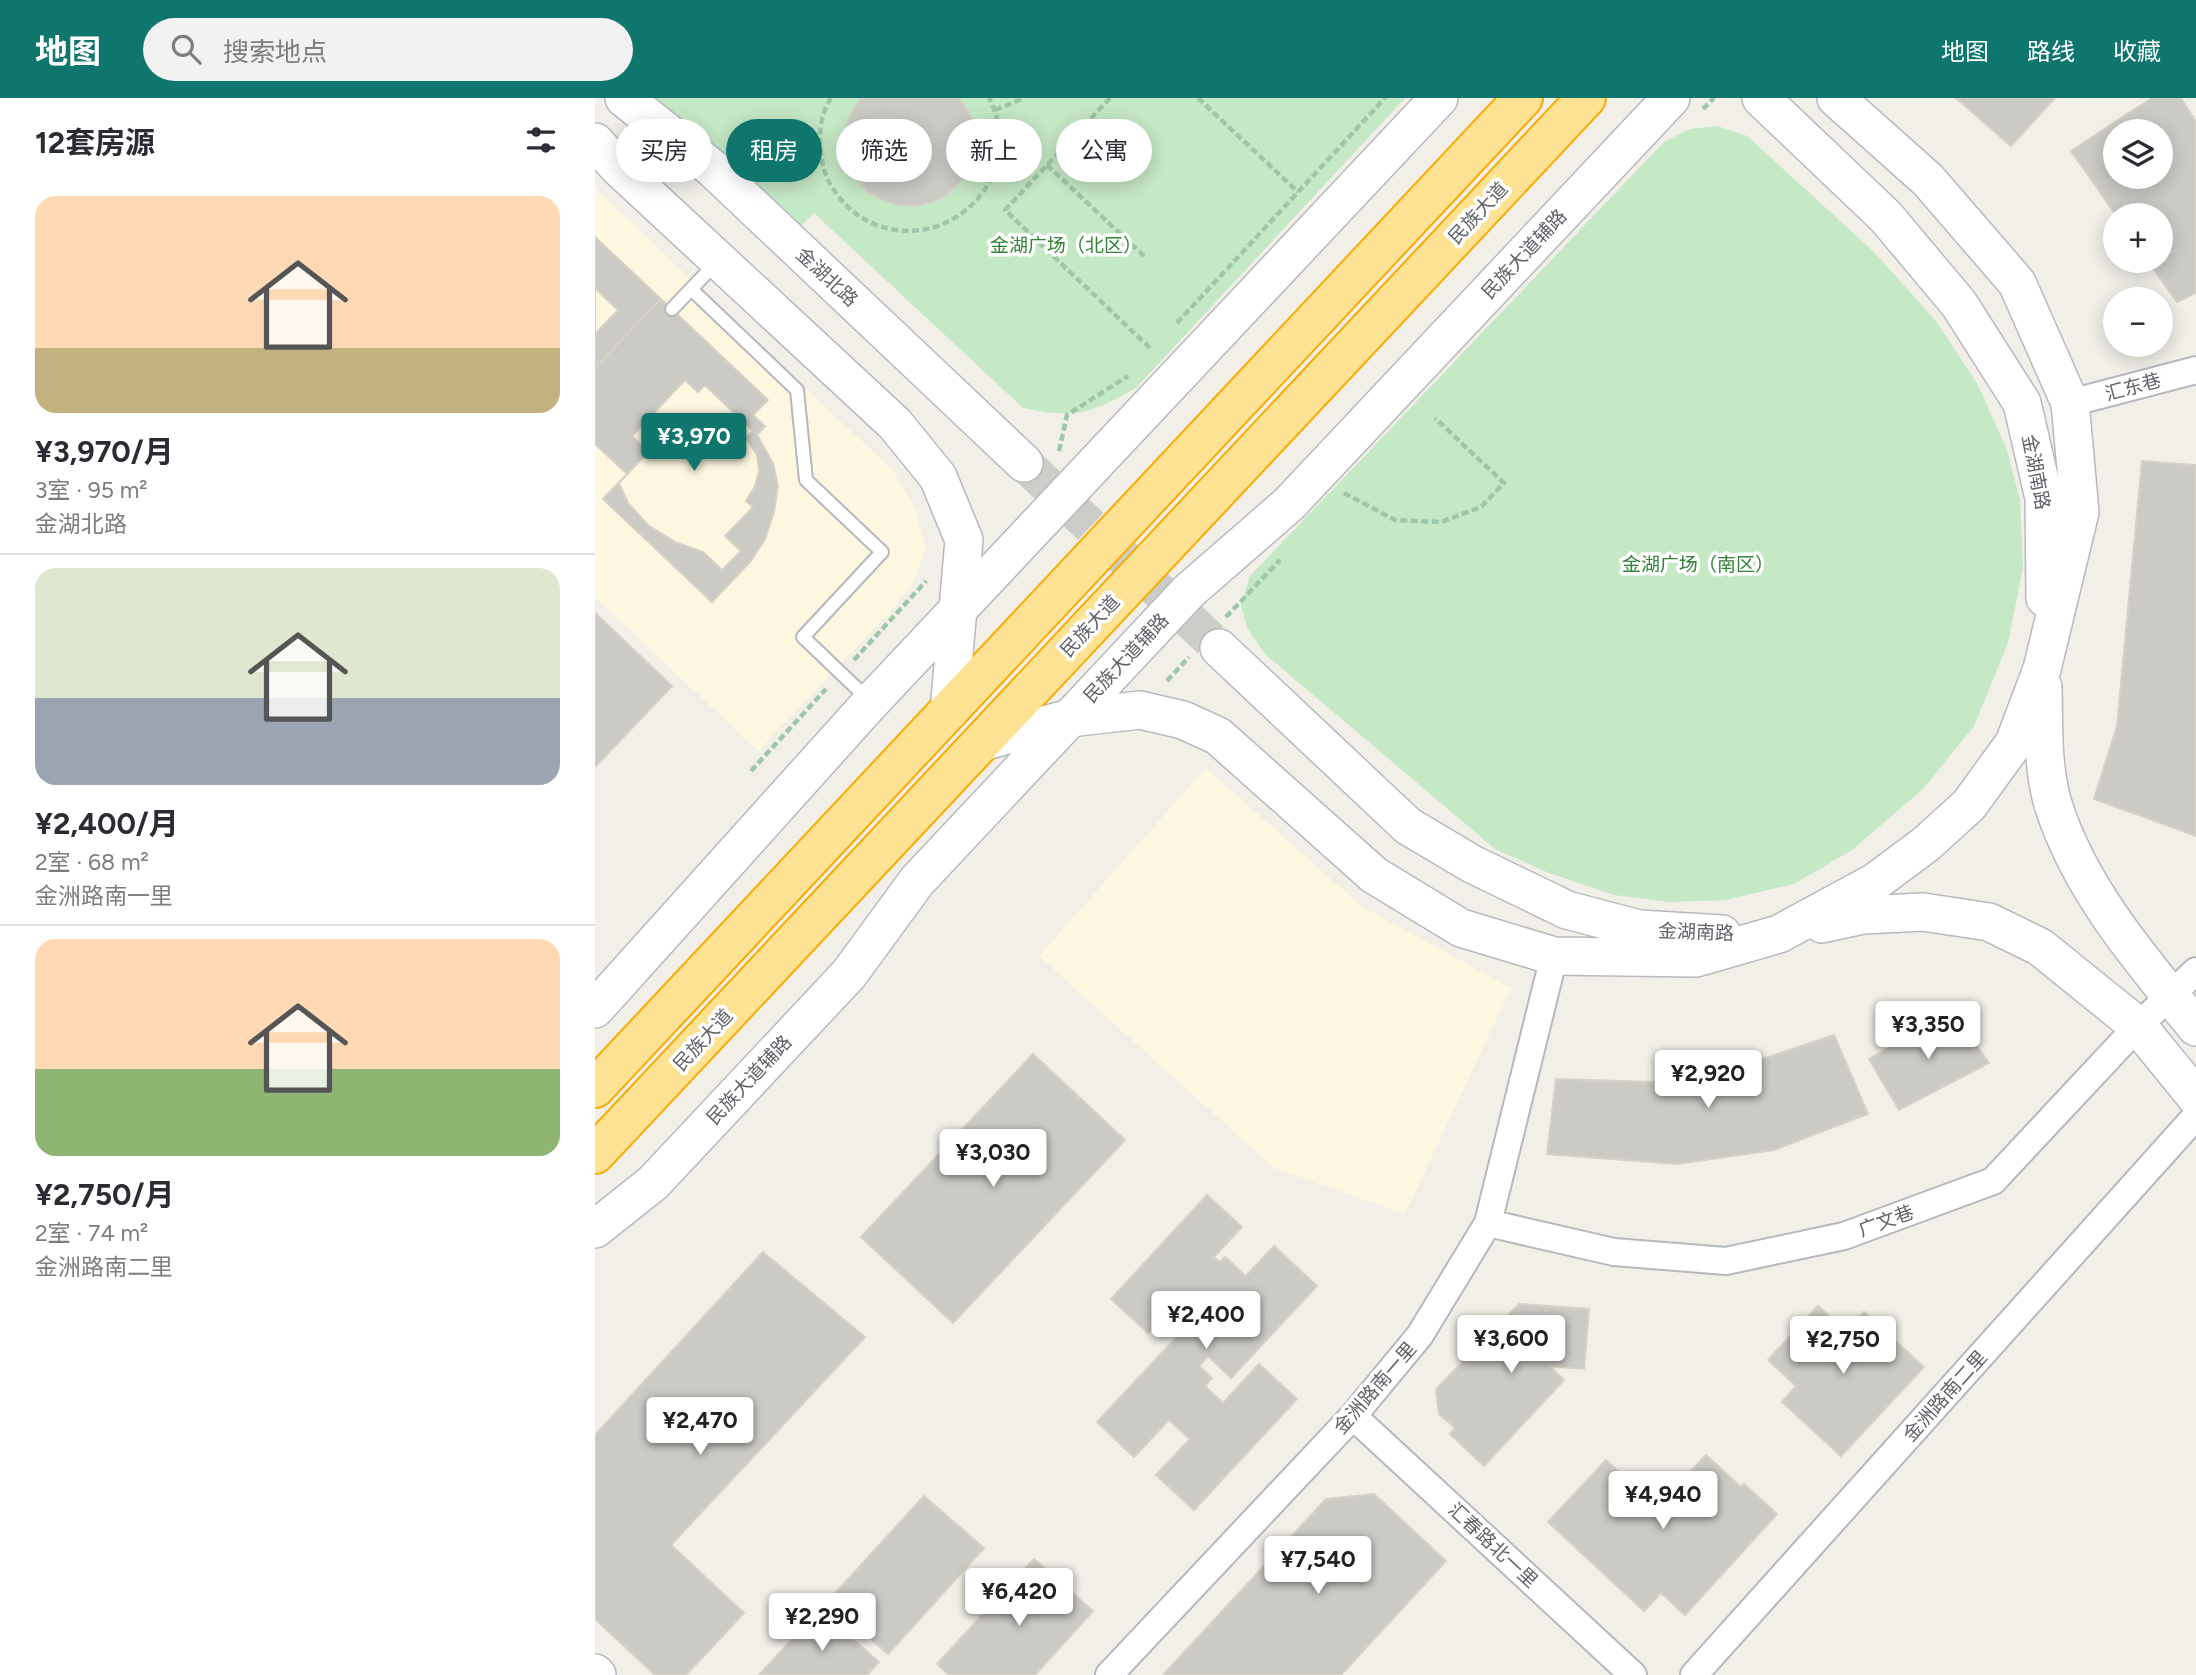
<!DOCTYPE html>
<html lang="zh">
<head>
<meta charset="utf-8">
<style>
	:root { --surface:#fff; --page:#f2f2f3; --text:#2b2b33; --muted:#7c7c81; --line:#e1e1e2; --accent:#0f766e }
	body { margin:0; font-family:Figtree,"Noto Sans SC",sans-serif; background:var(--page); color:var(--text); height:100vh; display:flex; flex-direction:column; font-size:26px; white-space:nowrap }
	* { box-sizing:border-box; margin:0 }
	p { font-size:23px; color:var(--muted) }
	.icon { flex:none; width:38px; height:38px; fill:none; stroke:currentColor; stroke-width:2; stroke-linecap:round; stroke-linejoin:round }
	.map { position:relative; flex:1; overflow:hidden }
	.panel { display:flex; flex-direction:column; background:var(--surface); width:595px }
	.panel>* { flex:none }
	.top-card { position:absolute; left:21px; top:21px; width:665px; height:63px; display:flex; gap:14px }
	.buttons { position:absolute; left:1508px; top:21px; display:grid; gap:14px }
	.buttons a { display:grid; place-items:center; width:70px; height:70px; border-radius:50%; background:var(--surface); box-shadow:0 4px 18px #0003; font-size:35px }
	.price { position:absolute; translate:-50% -60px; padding:0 16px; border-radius:7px; background:#fff; color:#222; font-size:23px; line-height:46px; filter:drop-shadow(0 2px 4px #0008) }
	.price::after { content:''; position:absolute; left:50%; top:42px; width:21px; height:16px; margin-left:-10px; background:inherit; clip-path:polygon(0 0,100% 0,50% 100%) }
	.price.on { background:var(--accent); color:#fff }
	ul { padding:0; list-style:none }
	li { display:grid; align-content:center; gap:14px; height:371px; padding:0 35px }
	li+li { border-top:2px solid var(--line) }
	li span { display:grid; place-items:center; height:217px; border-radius:21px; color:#555 }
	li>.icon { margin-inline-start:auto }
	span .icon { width:126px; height:126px; fill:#fffc; stroke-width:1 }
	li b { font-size:30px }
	h2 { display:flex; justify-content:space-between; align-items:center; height:84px; padding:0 35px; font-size:30px }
	.pill { padding:0 24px; border-radius:32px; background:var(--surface); box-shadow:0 4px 18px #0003; font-size:24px; line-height:63px }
	.pill.on { background:var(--accent); color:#fff }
	header { display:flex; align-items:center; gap:42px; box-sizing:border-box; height:98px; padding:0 35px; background:var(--accent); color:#fff }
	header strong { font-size:33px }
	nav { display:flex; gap:38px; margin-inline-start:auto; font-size:24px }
	.search { width:490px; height:63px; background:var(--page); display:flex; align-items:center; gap:18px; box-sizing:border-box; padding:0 24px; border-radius:38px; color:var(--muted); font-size:26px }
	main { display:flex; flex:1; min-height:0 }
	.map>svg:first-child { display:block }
	.commercial { fill:#fef7e0 }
	.green { fill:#c5e8c5 }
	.building { fill:#cccac5; stroke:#d6d1c6; stroke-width:2; fill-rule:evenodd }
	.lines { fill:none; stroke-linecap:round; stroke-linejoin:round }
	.secondary-tunnel { stroke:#ccccc8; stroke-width:37; stroke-dasharray:37 18; stroke-linecap:butt }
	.lane-casing { stroke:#b5b8bc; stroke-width:16 }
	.street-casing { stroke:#b5b8bc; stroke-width:30 }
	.secondary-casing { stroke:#b6babf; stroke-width:40 }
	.highway-casing { stroke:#f9ab00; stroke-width:42 }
	.path { stroke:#9cc7a9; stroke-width:4.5; stroke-dasharray:7 3.5; stroke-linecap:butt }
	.lane { stroke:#fff; stroke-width:12 }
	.street { stroke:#fff; stroke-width:26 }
	.secondary { stroke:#fff; stroke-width:37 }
	.highway { stroke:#fde293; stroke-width:38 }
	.labels { text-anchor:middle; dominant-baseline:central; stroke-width:7; stroke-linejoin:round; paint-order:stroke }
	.street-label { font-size:19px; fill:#5f6368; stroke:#fff }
	.park-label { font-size:19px; fill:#348238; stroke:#fff }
</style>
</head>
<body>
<header>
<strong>地图</strong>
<div class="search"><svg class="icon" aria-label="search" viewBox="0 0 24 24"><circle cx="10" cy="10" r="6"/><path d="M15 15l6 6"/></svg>搜索地点</div>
<nav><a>地图</a><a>路线</a><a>收藏</a></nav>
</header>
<main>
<section class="panel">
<h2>12套房源<svg class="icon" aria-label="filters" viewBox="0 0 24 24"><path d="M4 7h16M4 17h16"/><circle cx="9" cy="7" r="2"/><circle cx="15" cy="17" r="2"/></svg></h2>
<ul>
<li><span style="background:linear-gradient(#ffd9b3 70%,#c2b280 0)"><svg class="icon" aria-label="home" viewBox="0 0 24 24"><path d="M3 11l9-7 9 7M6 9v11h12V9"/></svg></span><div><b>¥3,970/月</b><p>3室 · 95 m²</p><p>金湖北路</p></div></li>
<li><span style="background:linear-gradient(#dfe7d0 60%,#9aa5b1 0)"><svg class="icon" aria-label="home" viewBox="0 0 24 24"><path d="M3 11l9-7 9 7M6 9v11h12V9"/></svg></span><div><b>¥2,400/月</b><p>2室 · 68 m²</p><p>金洲路南一里</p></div></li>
<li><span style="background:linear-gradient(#ffd9b3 60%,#8fb573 0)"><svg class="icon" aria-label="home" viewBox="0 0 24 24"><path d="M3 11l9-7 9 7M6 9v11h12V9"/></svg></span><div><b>¥2,750/月</b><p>2室 · 74 m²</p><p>金洲路南二里</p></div></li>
</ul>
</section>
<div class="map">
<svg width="1601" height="1577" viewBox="0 0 1601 1577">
	<rect width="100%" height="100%" fill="#f1efe8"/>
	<path class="commercial" d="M0 90 299 374 320 411 331 450 319 483 303 505 163 653 0 499Z
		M611 670 766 808 916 890 810 1116 679 1070 444 858Z"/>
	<path class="green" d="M57 0H810L542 289C496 316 481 321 428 310L219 115 204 130Z
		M1122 28 1152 38 1278 153 1341 223 1383 287 1412 352 1425 402 1428 470 1413 545 1379 628 1328 691 1257 752 1199 786 1130 802 1074 804 1019 797 954 775 900 751 670 556 652 530 646 506 655 478 1069 44 1095 31Z"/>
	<path class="building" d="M364 0 377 20 380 37 379 54 374 71 364 85 352 97 337 104 320 108 303 107 287 102 272 93 261 80 253 65 250 48 251 31 256 15 266 0Z
		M1361 0H1460L1416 48Z
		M1557 0H1586L1601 24V195L1582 204 1553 163H1566V117H1521L1476 53ZM1521 33H1566V79H1521Z
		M0 139 66 201 0 270Z
		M0 190 23 212 0 236Z
		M66 201 173 302 158 317 170 328 162 337 178 365 183 388 179 414 170 441 156 463 117 504 8 401 32 376 0 346V270Z
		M90 282 103 294 110 287 158 333 151 340 162 357 164 373 160 388 151 403 158 409 130 438 146 453 127 472 108 454 80 444 53 427 33 405 24 385 53 354 37 338Z
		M1547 363 1601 367V738L1499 701 1522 628Z
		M0 515 77 588 0 669Z
		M1359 915 1394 965 1304 1012 1274 961Z
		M1239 937 1273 1016 1179 1052 1082 1066 952 1056 961 981 1058 984 1138 971Z
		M438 956 530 1042 358 1225 266 1139Z
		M612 1097 647 1129 619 1159 625 1164 630 1159 651 1178 679 1148 722 1188 636 1280 613 1258 604 1268 617 1280 610 1288 628 1305 664 1266 702 1301 599 1412 561 1377 595 1341 574 1322 539 1359 502 1324 591 1229 585 1223 593 1214 581 1204 553 1235 516 1201Z
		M168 1154 270 1239 76 1447 149 1515 91 1577H60L0 1521V1337Z
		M924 1206 994 1211 989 1271 954 1268 969 1282 889 1368 855 1336 860 1330 844 1316 841 1291Z
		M1223 1208 1251 1234 1269 1214 1329 1269 1246 1358 1187 1304 1201 1288 1173 1262Z
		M1111 1357 1146 1389 1149 1386 1182 1416 1090 1517 1066 1495 1049 1513 953 1424 1011 1362 1043 1392 1079 1391Z
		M779 1396 851 1463 746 1577H568L731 1401Z
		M329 1398 389 1450 293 1556 233 1503Z
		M439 1461 498 1513 440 1577H354L342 1566Z
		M224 1512 284 1564 272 1577H164Z"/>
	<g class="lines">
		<path class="secondary-tunnel" d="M429 365 624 550"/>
		<g class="lane-casing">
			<path id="lane" d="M96 191 202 292 211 382 287 454 208 539 274 602
				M77 211 121 165"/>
		</g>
		<g class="street-casing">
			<path id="street" d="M1475 305 1601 272
				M893 1125 1019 1154 1131 1163 1249 1138 1398 1083 1543 928 1601 873
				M758 1318 1038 1577
				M514 1577 758 1318 825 1237 893 1125 959 858
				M1099 1577 1601 1018"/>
		</g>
		<g class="secondary-casing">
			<path id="secondary" d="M29 0 117 70 429 365
				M1166 0 1291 119 1364 206 1427 305 1449 400 1450 500
				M0 44 23 69 300 326 343 379 369 442 354 613
				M624 550 813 728 877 766 972 812 1044 831 1127 836
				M1448 589C1449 628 1447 669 1458 706 1484 790 1546 862 1601 929
				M387 644 475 620 545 612 588 622 623 638 779 777 866 830 959 858 1101 860 1184 836 1280 784 1331 746 1374 707 1419 645 1447 571 1485 414 1475 305 1422 185 1333 82 1241 0
				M1227 826 1268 817 1328 814 1394 824 1445 849 1543 928 1601 999
				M0 911 276 604 844 0
				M0 1131 58 1085 254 876 322 783 475 620 594 493 694 406 1076 0
				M0 1575 2 1577"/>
		</g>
		<g class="highway-casing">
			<path id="highway" d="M0 990 928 0
				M0 1056 991 0"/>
		</g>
		<path class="path" d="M236 0C223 20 223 44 228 67 232 87 247 106 264 118 343 168 437 83 394 0
			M515 0 410 112 557 252
			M603 0 703 94
			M1108 11 1119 0
			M400 12 429 0
			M452 67 550 159
			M582 225 790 0
			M464 353 472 317 533 278
			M749 395 800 422 846 424 886 409 909 385 840 320
			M631 519 685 462
			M259 562 331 483
			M572 583 594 559
			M156 673 231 591"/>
		<use href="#lane" class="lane"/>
		<use href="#street" class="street"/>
		<use href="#secondary" class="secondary"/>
		<use href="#highway" class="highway"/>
	</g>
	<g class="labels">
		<g class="street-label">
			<text transform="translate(883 115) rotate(-47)">民族大道</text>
			<text transform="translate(929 156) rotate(-47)">民族大道辅路</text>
			<text transform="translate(232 179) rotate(43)">金湖北路</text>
			<text transform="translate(1538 289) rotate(-15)">汇东巷</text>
			<text transform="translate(1441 374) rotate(79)">金湖南路</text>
			<text transform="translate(495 528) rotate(-47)">民族大道</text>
			<text transform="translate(531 560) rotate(-47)">民族大道辅路</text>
			<text transform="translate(1101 834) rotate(2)">金湖南路</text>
			<text transform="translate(108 942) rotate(-47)">民族大道</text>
			<text transform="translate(154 982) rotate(-47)">民族大道辅路</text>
			<text transform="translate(1291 1123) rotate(-20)">广文巷</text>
			<text transform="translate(780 1290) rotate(-49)">金洲路南一里</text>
			<text transform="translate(1350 1298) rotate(-48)">金洲路南二里</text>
			<text transform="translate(898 1447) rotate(43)">汇春路北一里</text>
		</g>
		<g class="park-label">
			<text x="471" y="147">金湖广场（北区）</text>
			<text x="1103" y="466">金湖广场（南区）</text>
		</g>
	</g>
</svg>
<div class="buttons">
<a><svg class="icon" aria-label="layers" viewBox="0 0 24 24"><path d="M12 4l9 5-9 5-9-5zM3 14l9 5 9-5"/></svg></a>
<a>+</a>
<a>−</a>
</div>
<b class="price on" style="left:99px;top:375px">¥3,970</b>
<b class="price" style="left:1333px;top:963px">¥3,350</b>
<b class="price" style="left:1113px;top:1012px">¥2,920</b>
<b class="price" style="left:398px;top:1091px">¥3,030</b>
<b class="price" style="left:611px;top:1253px">¥2,400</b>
<b class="price" style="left:916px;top:1277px">¥3,600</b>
<b class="price" style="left:1248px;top:1278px">¥2,750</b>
<b class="price" style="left:105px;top:1359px">¥2,470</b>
<b class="price" style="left:1068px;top:1433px">¥4,940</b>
<b class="price" style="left:723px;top:1498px">¥7,540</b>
<b class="price" style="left:424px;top:1530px">¥6,420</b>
<b class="price" style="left:227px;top:1555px">¥2,290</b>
<div class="top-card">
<a class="pill">买房</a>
<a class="pill on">租房</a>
<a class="pill">筛选</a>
<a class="pill">新上</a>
<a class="pill">公寓</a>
</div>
</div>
</main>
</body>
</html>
